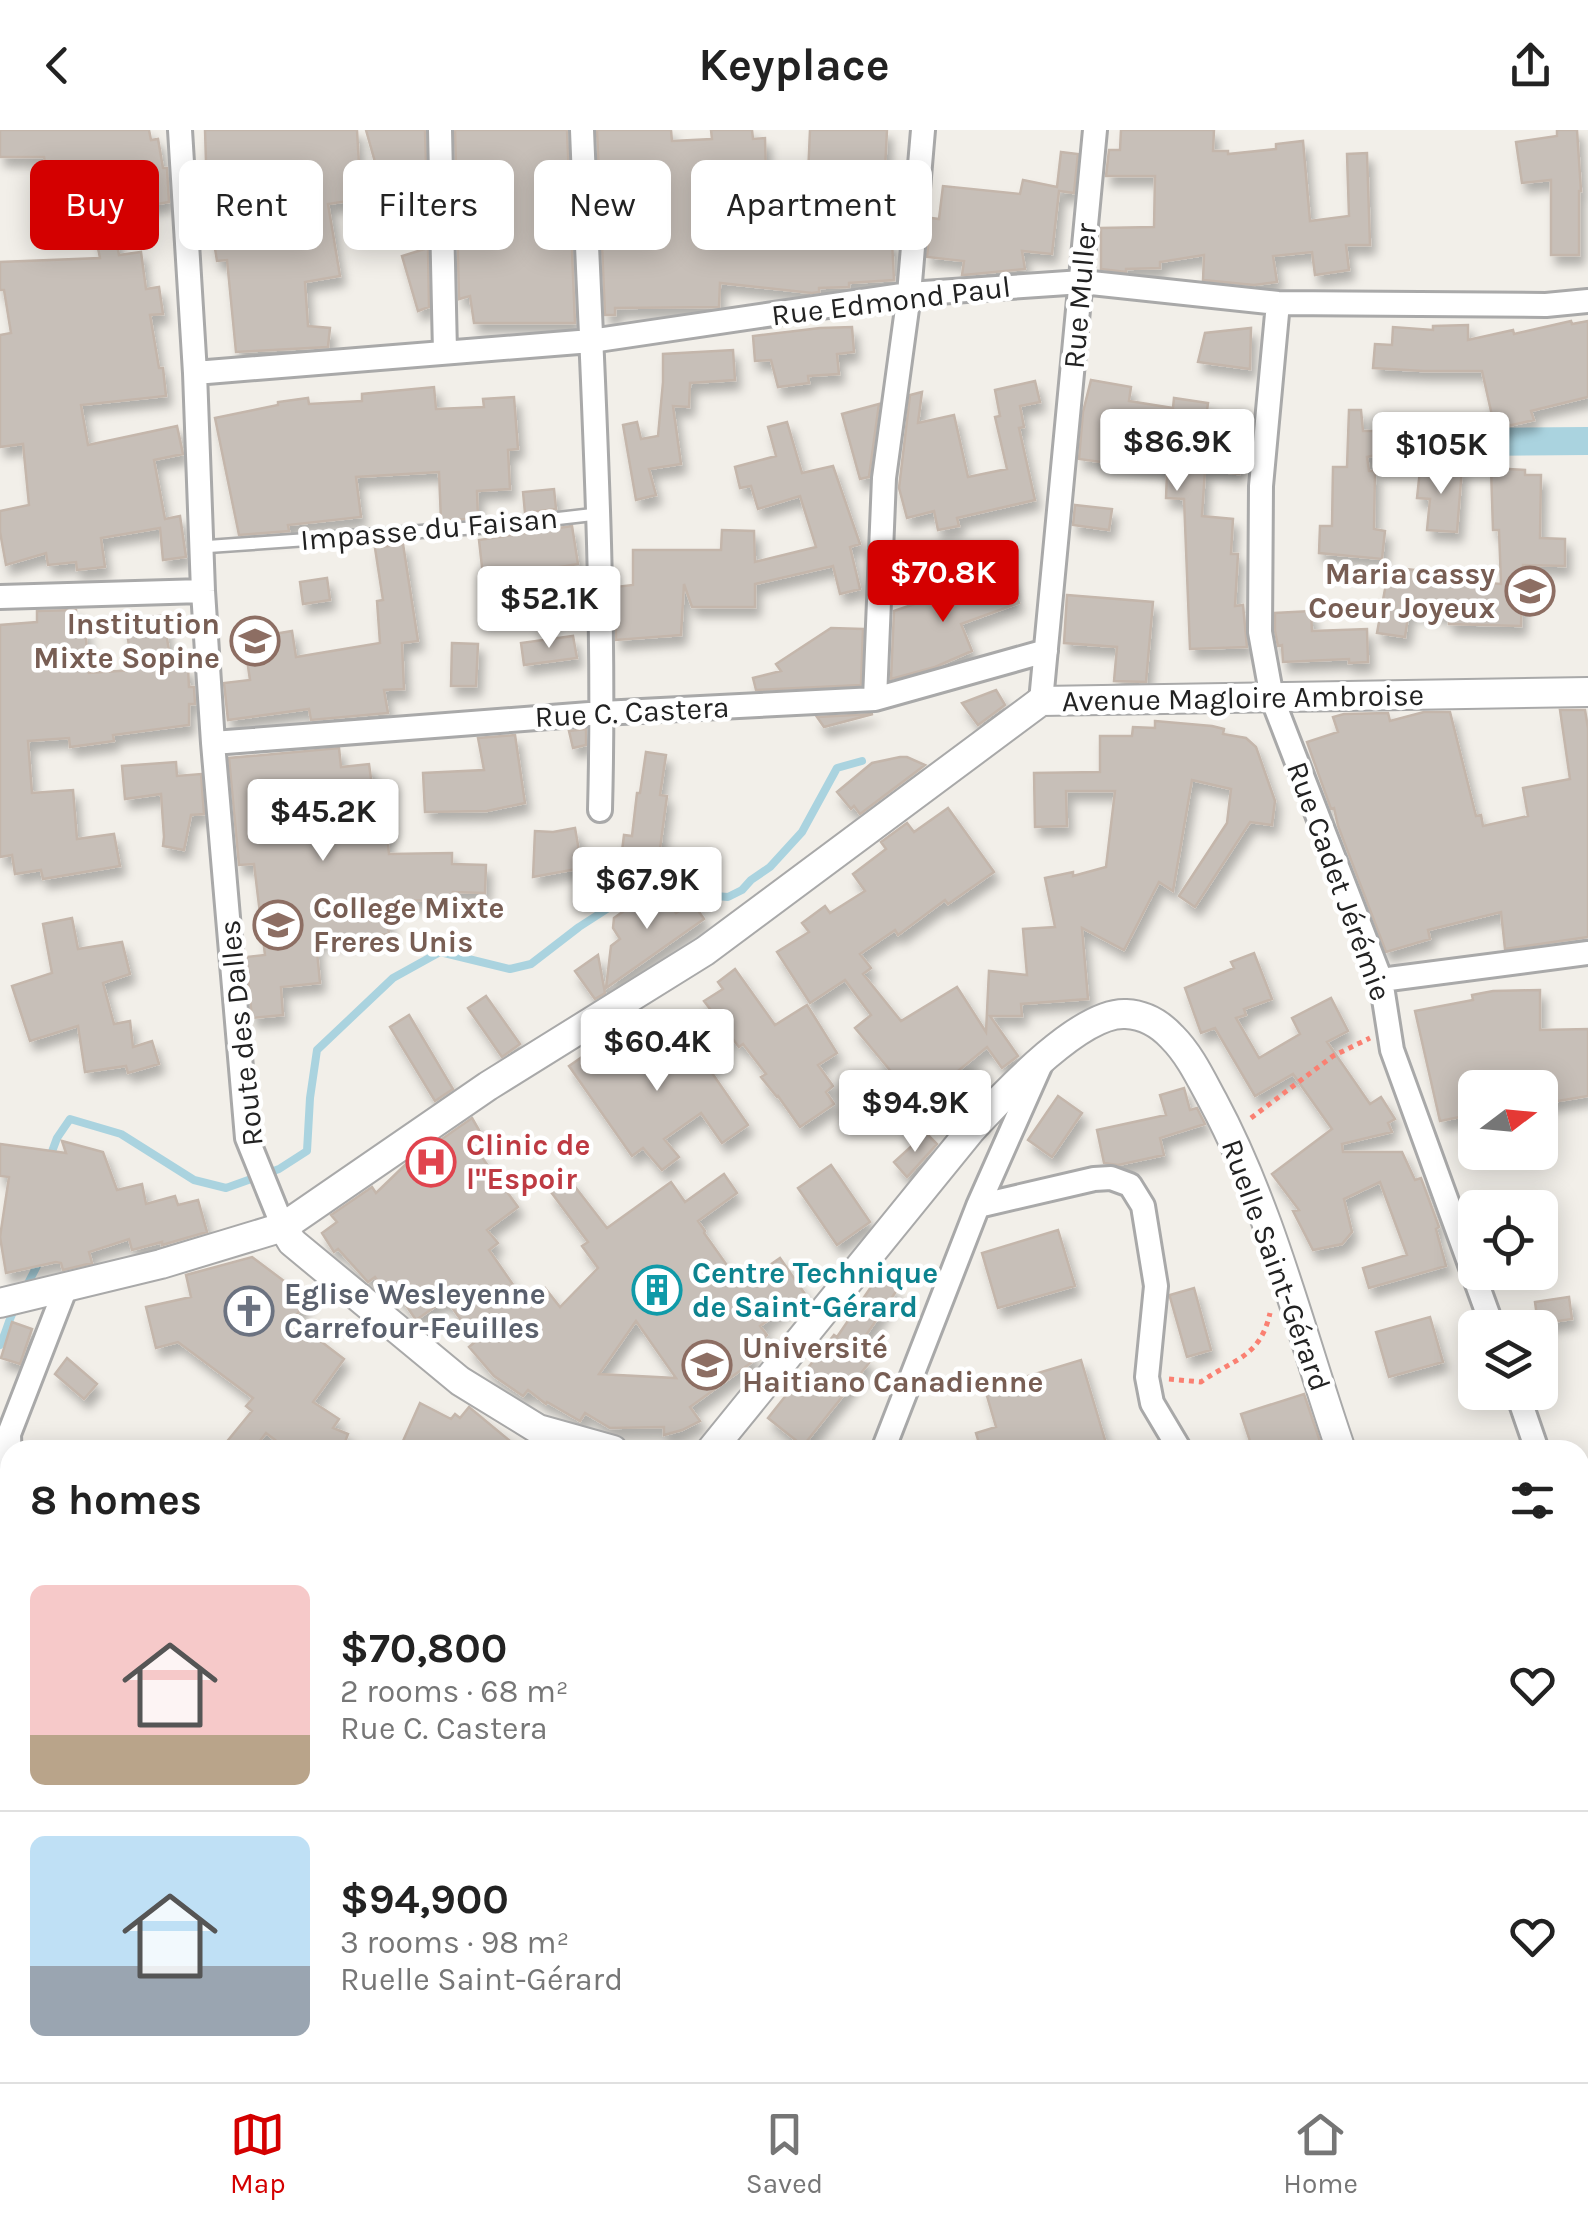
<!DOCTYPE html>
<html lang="en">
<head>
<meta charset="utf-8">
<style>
	:root { --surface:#fff; --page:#f6f6f6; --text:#222; --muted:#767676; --line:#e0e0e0; --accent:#d40000 }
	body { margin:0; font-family:Karla,sans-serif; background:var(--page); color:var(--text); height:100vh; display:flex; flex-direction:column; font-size:38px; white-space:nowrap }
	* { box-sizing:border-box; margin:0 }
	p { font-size:32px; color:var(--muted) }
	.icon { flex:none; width:55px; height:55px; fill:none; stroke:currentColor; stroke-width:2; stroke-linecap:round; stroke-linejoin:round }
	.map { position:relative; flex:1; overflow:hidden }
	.drawer { position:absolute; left:0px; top:1310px; width:1590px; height:642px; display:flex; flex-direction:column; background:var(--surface); border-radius:30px 30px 0 0; box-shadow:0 5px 25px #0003 }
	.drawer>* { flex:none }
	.top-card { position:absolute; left:30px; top:30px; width:1000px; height:90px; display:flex; gap:20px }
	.needle { width:65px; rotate:74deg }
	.tools { position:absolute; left:1458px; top:940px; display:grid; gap:20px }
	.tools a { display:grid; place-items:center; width:100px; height:100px; border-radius:15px; background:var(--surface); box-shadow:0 5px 25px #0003; font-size:50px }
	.price { position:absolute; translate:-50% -85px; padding:0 22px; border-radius:10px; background:#fff; color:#222; font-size:32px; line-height:65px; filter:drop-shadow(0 2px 5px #0008) }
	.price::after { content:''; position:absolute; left:50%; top:60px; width:30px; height:22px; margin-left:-15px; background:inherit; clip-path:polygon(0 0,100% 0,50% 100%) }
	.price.active { background:var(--accent); color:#fff }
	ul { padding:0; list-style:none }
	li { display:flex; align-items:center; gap:30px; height:250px; padding:0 30px }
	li+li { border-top:2px solid var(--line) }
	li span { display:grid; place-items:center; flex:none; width:280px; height:200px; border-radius:15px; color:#555 }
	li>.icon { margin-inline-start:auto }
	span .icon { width:120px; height:120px; fill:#fffc; stroke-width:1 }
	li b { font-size:42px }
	h2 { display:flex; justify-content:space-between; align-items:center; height:120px; padding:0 30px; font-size:42px }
	.tag { padding:0 35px; border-radius:15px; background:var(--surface); box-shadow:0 5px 25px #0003; font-size:35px; line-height:90px }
	.tag.active { background:var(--accent); color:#fff }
	header { display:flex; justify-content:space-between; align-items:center; height:130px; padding:0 30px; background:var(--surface); font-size:45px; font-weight:700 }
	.tabs { display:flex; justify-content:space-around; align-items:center; height:140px; border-top:2px solid var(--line); background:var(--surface); font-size:28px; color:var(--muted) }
	.tabs a { display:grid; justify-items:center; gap:5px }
	.tabs .active { color:var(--accent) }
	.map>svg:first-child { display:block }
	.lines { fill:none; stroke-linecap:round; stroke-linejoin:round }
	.stream { stroke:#aad3df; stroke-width:8 }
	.canal { stroke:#aad3df; stroke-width:28 }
	.building { fill:#c7bfb8; stroke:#c4b6ab; stroke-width:2.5; fill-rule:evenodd; filter:url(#shadow) }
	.service-casing { stroke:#a9a9a9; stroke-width:16 }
	.minor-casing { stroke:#a9a9a9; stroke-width:28 }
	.tertiary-casing { stroke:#a9a9a9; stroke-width:32 }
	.path { stroke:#fa8072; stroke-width:5; stroke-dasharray:5 5; stroke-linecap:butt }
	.service { stroke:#fff; stroke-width:11 }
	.minor { stroke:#fff; stroke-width:22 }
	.tertiary { stroke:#fff; stroke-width:28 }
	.labels { text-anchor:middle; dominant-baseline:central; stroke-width:9; stroke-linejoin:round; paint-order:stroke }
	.street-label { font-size:30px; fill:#222; stroke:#fff }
	.education-label { font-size:30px; font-weight:bold; fill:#785e54; stroke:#fff; text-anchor:end }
	.health-label { font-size:30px; font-weight:bold; fill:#be3a42; stroke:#fff; text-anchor:start }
	.culture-label { font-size:30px; font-weight:bold; fill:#0d838f; stroke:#fff; text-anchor:start }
	.worship-label { font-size:30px; font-weight:bold; fill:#5b616d; stroke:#fff; text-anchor:start }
</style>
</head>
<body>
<header><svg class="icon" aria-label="back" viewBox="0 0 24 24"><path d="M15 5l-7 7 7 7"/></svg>Keyplace<svg class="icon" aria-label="share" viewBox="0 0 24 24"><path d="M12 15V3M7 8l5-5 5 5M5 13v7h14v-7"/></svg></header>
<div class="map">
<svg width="1588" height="1952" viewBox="0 0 1588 1952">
	<defs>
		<filter id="shadow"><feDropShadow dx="5" dy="9" stdDeviation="5" flood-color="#0004"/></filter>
	</defs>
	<rect width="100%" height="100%" fill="#f2efe9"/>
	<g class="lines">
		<path class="stream" d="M50 1027 57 1008 70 989 121 1004 194 1050 226 1058 279 1039 307 1021 310 968 317 920 393 848 440 822 510 839 531 834 579 797 627 766 650 761 728 767 742 760 751 750 770 737 802 702 837 638 862 631
			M26 1157 37 1136V1129
			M0 1215C6 1203 8 1191 15 1178"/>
		<path class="canal" d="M1476 312 1588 311"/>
	</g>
	<path class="building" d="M0 0H149L151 10 158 9 163 38H167L169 72 111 82 119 125 141 122 146 159 159 157 163 184 150 185 159 238H163L166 266 81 275 88 315 177 296 183 324 154 330 165 389 180 386 186 427 163 430 160 398 101 408 105 437 77 440 76 432 48 435 46 423 6 435 0 402V381L29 375 23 314 0 317V205L11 203 4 160H0V132L100 128 91 84 56 90 44 27H0Z
		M205 0H357L361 69 328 74 340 146 305 152 308 196 330 198 328 217 236 222 227 130 217 131 211 94H209L204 66 199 67 197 33 206 32Z
		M366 0H425L427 71 388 78Z
		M455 0H567L575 193H474L470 166 459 169Z
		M597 0H671L672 11 712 9 711 0H752L753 9 765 8 766 44 808 46 810 0H887L885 40 861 39 865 112 892 111 894 150 849 153V157L819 158V162L812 163 720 153 719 177 615 178V185H605Z
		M1121 0H1214L1213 21H1228V24L1276 19V14L1303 11 1310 91 1349 86 1347 24 1367 23 1370 115H1346L1349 140 1315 145 1312 122 1273 126 1277 152 1254 155 1203 150 1204 125 1160 132V138L1126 139V142L1101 139V98L1154 97 1155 46H1106L1109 20H1120Z
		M1557 0H1577L1581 61H1579V125H1551V50L1522 53 1516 12 1557 6Z
		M1061 22 1078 24 1074 63 1059 61 1052 124 1022 121 1025 139 964 145H962L964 131 927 127 931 88 939 89 943 56 1020 64 1023 50 1057 57Z
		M428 118 429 177 418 181 402 126Z
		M1571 191 1572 194 1588 191V267L1531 281 1534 290 1495 299 1482 241H1423L1373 238 1375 214 1392 215 1393 197 1433 200V196L1468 195V210L1513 200 1514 204Z
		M852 197 854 222 837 224 839 244 808 246 809 253 778 257 771 230 755 231 753 206 820 198Z
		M1251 198 1250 239 1198 232 1205 203Z
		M733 220 735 250 690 253 689 277 673 276 681 334 649 339 656 365 636 370 623 295 637 292 641 309 658 306 663 252V224Z
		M1091 250 1131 257 1129 271 1173 278 1174 268 1208 273 1204 305 1240 309 1239 344 1205 340 1202 386 1233 389 1231 424H1238L1235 476 1243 475 1247 517 1190 519 1184 369 1166 368 1167 341 1079 329 1083 282Z
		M1035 251 1040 272 1020 276 1024 297 1019 298 1035 370 957 388 959 396 938 400 934 381 907 388 899 358 910 265 922 262 918 293 954 285 968 347 1007 339 995 287 1000 286 995 260Z
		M434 257 436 279 484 277 483 269 514 267 518 319 508 320 510 359 477 361 478 388 441 391 439 342 356 347 361 387 288 395 289 401 239 405 215 288 278 275V272L308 268 309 274 362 271V264Z
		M879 274 869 347 860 349 842 284Z
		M1349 280H1361L1363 301H1376V325L1367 327 1369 341H1375L1374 399 1385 401 1382 429 1319 423 1320 396H1332L1333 337H1347Z
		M787 292 802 343 833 336 860 414 850 417 860 459 840 464 833 436 755 454V477H692L684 454 681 505 616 510 615 457 633 455V420H721L722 400 754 401 755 432 816 417 800 366 758 379 751 356 740 358 735 337 776 326 768 297Z
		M1462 338 1457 402 1427 400 1430 369 1417 368 1420 340Z
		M1491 338 1525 340V345H1541L1540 408 1565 409V436L1523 435 1521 496 1449 494V485L1409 480 1405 507 1377 503 1389 437 1452 444 1451 450 1501 454 1499 400H1493Z
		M554 359 556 379 525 383 523 362Z
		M1075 375 1112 379 1109 400 1073 395Z
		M572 396 578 434 512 445 513 452 484 455 479 410Z
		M403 414 418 511 402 513 404 559 384 560 388 583 311 590 309 579 228 590 224 553 250 550 244 509 292 501 296 527 380 513 377 471 383 470 375 418Z
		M327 448 330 470 303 474 300 452Z
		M1009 448 1019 473 961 494 972 521 935 537 891 549 894 481 941 465 940 462 975 449 979 461Z
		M1067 465 1153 472 1146 552 1114 551 1117 517 1064 513Z
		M76 480 77 498 85 497 89 543 133 540 125 491 163 485 172 538 188 537 189 557H194L195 574H189V595L113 605 114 611 70 617 69 608 28 611 32 663 73 660 77 709 114 704 120 736 43 749 41 740 15 744 12 725 0 727V495L37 492V481Z
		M1311 481 1312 501 1367 499 1368 532 1349 533V529L1283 532 1282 515 1278 516 1275 501V483Z
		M831 498 863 499 861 555 756 560 753 548 781 541 776 534Z
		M573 506 577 528 524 535 521 513Z
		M452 513 478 514 476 556H451Z
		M996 560 1005 575 978 595 962 573Z
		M1560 580H1585L1588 598V807L1505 819 1501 782 1428 800 1430 809 1386 822 1338 696 1334 678 1331 679 1307 612 1338 602 1333 587 1344 584 1388 583 1390 591 1424 582H1450L1476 686 1481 685 1483 696 1528 686 1523 658 1570 649Z
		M873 584 824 597 817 587Z
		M1155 591 1212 596 1224 599 1223 604 1246 608 1256 617 1275 671 1272 695 1250 692 1195 777 1179 766 1227 693 1231 659 1192 650 1173 761 1159 752 1124 820 1082 798 1088 869 1021 874 1022 886H990L1018 926 1002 938 987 917 918 974 855 898 871 885 845 850 810 873 777 822 809 802 802 793 825 776 830 783 865 761 853 744 886 719 881 712 907 693 914 702 948 678 994 742 948 774 945 770 898 805 895 800 860 824 871 838 863 844 901 891 957 857 986 902 989 841 1027 845 1023 799 1055 797 1045 748 1073 742V746L1106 737 1115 661H1066L1067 696 1035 697 1034 643 1100 642V606H1132L1133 597 1155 598Z
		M586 599V615L573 618 569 601Z
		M515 605 525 673 487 681 425 682 423 643 484 640 478 608Z
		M339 618 341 637 369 634 376 685 385 684 389 724 452 723V734L486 735 485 763 453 762V769L386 772 389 804 316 811 320 853 281 857 283 885 252 888 246 827 265 825 254 734 239 735 229 628Z
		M646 622 666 625 660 665 667 666 656 749 619 745 624 705 632 706 637 663H640Z
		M900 627H907L925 635 860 684 854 676 851 679 837 662 872 633Z
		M176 632 177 646 201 644 204 684 191 685 184 720 163 716 164 707 161 664 125 669 122 636Z
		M575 698 582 738 533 747 535 701 553 702Z
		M657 758 676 783 692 772 704 789 606 858 611 816 620 809 613 798 614 788Z
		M72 788 78 819 122 812 130 844 103 853 114 894 130 891 133 917 152 911 159 934 128 943 126 936 85 942 78 896 30 911 12 856 52 843 43 794Z
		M1254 823 1272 869 1244 879 1246 885 1236 888 1259 928 1300 904 1292 888 1331 868 1348 901 1327 912 1370 974 1381 967 1395 989 1388 993 1392 1002 1342 1014 1343 1022H1402L1415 1050 1421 1048 1439 1097 1436 1099 1446 1136 1369 1158 1363 1138 1407 1125 1380 1052 1344 1069 1352 1102 1342 1114 1313 1120 1293 1081 1299 1080 1272 1044 1332 999 1293 944 1255 966 1215 898 1201 903 1185 858 1234 838 1231 832Z
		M598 825 605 863 595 869 575 841Z
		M735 839 775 895 807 875 837 923 818 935 833 956 826 962 834 974 800 997 778 966 777 967 761 947 766 944 743 914 739 917 704 871 723 859 718 852Z
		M1540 860V900L1588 899V966L1540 974V958H1475V984L1440 991 1415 881 1473 870 1472 865 1493 861Z
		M486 866 520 914 502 927 468 878Z
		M409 885 453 959 435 971 390 897Z
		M676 891 748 995 722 1013 701 983 664 1009 679 1027 662 1040 643 1018 632 1026 569 936 602 913 617 935Z
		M1184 958 1190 980 1197 978 1205 994 1160 1008 1164 1025 1118 1035 1104 1033 1097 1000 1166 985 1160 965Z
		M1058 966 1082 983 1052 1027 1028 1010Z
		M472 988 483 1007 473 1015 518 1077 487 1100 498 1113 489 1120 525 1172 545 1158 560 1177 598 1138 582 1116 588 1112 551 1062 569 1049 607 1098 671 1052 685 1072 724 1044 737 1063 698 1091 705 1101 704 1103 741 1155 780 1128 805 1164 760 1196 767 1205 748 1220 755 1230 690 1277 700 1291 682 1300 664 1305V1297L610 1298 585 1283 580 1291 547 1272 546 1274 528 1260 523 1266 494 1246 469 1217 476 1211 446 1169 416 1190 397 1162 389 1167 375 1147 368 1152 338 1119 334 1122 322 1103 337 1092 331 1085 372 1057 376 1063 406 1034ZM636 1191 676 1248 599 1244Z
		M926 1003 937 1014 907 1047 894 1032Z
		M62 1011 103 1022 117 1060 142 1054 146 1074 175 1066 178 1075 198 1070 207 1102 162 1115V1112L132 1120 129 1109 89 1122 92 1133 63 1140 61 1133 56 1132 6 1143 0 1107 9 1047 0 1046V1014L66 1023Z
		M831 1035 870 1092 837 1115 798 1058Z
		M1058 1100 1075 1156 998 1178 982 1123Z
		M252 1127 308 1169 293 1190 344 1229 313 1272 339 1289 333 1298 348 1304 342 1320H288L266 1303 253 1320H220L252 1281 246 1276 253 1268 178 1212 156 1218 146 1177 191 1167 186 1145Z
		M875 1151H883L897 1160 855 1221 869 1233 803 1316 768 1288 834 1205 837 1207Z
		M1194 1158 1211 1220 1187 1227 1170 1167V1165Z
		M1569 1167 1572 1189 1538 1194 1535 1172Z
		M1430 1187 1443 1232 1389 1247 1376 1202Z
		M12 1192 32 1199 20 1234 1 1228Z
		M67 1228 97 1254 84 1269 55 1244Z
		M1081 1230 1108 1320H981L976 1303 996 1297 985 1259Z
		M1304 1264 1323 1320H1253L1241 1284Z
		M420 1273 451 1289 455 1284 460 1288 469 1277 521 1320H399Z"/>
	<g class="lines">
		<g class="service-casing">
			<path id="service" d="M201 417 485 397 597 384"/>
		</g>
		<g class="minor-casing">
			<path id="minor" d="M180 0 195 243 203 461 213 613 247 1008 283 1097
				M440 0 445 222
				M582 0C591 226 606 453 600 680
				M1278 173 1261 356 1260 502 1272 568 1381 850 1392 920 1493 1198
				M195 243 591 211 909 164 1082 152 1278 173 1546 175 1588 171
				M0 467 203 461
				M875 569 884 348 909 164 923 0
				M1041 571 1095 0
				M213 613 602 583 875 569 1046 521
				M1381 850 1588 823
				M978 1076 1094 1049 1111 1048 1130 1055 1143 1076 1156 1156 1147 1247 1152 1273 1180 1320
				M1517 1262 1537 1320
				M883 1320 978 1076 1041 934
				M10 1338 9 1304 66 1157
				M1580 1439 1588 1462
				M0 1598 10 1592
				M27 1942 28 1952
				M451 1942 452 1952
				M592 1952 593 1942
				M824 1952 828 1942"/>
		</g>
		<g class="tertiary-casing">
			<path id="tertiary" d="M283 1097 292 1112 460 1251 538 1299 613 1320
				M0 1173 161 1134 283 1097 488 956 705 821 1041 571 1588 562
				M711 1320 971 1000C1001 968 1080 881 1126 884 1145 885 1160 894 1172 907 1190 925 1201 949 1213 971 1271 1079 1301 1204 1341 1320
				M1580 1847 1588 1853"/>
		</g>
		<path class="path" d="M1251 988 1333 926 1370 908
			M1169 1249 1201 1252C1233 1229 1260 1228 1270 1183
			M48 1943 57 1944 68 1951 89 1949 111 1950 149 1942"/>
		<use href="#service" class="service"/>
		<use href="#minor" class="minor"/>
		<use href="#tertiary" class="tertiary"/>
	</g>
	<defs>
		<g id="school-ring" transform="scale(2.5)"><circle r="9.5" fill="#fff" stroke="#8d6e63" stroke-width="1.5"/><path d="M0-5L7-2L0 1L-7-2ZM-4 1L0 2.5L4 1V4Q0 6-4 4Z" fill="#8d6e63"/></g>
		<g id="hospital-ring" transform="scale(2.5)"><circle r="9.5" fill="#fff" stroke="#e0444e" stroke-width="1.5"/><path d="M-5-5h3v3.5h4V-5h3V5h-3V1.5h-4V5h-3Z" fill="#e0444e"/></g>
		<g id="building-ring" transform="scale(2.5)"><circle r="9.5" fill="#fff" stroke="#0f9aa8" stroke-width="1.5"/><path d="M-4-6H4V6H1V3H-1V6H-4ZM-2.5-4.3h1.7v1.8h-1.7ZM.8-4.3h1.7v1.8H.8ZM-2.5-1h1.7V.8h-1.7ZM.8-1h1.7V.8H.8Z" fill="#0f9aa8"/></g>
		<g id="church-ring" transform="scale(2.5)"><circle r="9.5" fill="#fff" stroke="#6b7280" stroke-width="1.5"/><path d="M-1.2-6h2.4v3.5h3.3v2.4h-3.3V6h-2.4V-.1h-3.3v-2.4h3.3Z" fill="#6b7280"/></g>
		<g id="university-ring" transform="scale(2.5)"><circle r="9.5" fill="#fff" stroke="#8d6e63" stroke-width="1.5"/><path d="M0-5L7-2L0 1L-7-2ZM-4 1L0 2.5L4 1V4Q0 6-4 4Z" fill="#8d6e63"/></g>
	</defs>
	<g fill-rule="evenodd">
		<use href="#school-ring" x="1530" y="461"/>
		<use href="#school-ring" x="255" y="511"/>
		<use href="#school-ring" x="278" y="795"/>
		<use href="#hospital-ring" x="431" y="1032"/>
		<use href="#building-ring" x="657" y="1160"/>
		<use href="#church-ring" x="249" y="1181"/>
		<use href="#university-ring" x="707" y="1235"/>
	</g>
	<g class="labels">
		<g class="street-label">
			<text transform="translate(1080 166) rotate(-85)">Rue Muller</text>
			<text transform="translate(891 171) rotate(-7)">Rue Edmond Paul</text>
			<text transform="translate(429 399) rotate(-5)">Impasse du Faisan</text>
			<text transform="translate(1243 568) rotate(-1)">Avenue Magloire Ambroise</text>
			<text transform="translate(632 582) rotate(-3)">Rue C. Castera</text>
			<text transform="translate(1339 751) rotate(70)">Rue Cadet Jérémie</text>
			<text transform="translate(241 903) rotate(-96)">Route des Dalles</text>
			<text transform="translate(1276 1135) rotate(70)">Ruelle Saint-Gérard</text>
		</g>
		<g class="education-label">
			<text x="1495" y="444">Maria cassy<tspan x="1495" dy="34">Coeur Joyeux</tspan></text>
			<text x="220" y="494">Institution<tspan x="220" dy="34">Mixte Sopine</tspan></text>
			<text x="313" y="778" text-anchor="start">College Mixte<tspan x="313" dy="34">Freres Unis</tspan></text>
			<text x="742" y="1218" text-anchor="start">Université<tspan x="742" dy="34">Haitiano Canadienne</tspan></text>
		</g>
		<g class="health-label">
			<text x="466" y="1015">Clinic de<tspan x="466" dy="34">l"Espoir</tspan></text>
		</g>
		<g class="culture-label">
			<text x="692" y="1143">Centre Technique<tspan x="692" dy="34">de Saint-Gérard</tspan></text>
		</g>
		<g class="worship-label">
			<text x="284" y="1164">Eglise Wesleyenne<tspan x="284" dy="34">Carrefour-Feuilles</tspan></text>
		</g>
	</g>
</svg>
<div class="tools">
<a><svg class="needle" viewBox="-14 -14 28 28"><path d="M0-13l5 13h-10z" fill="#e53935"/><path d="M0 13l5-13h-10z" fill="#767676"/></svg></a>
<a><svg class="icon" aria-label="locate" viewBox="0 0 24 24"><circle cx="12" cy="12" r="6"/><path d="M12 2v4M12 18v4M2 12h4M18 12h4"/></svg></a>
<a><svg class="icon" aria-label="layers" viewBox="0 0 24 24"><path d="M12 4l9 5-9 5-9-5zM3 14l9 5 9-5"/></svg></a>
</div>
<b class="price" style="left:1177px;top:364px">$86.9K</b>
<b class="price" style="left:1441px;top:367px">$105K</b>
<b class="price active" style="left:943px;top:495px">$70.8K</b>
<b class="price" style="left:549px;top:521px">$52.1K</b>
<b class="price" style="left:323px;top:734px">$45.2K</b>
<b class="price" style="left:647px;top:802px">$67.9K</b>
<b class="price" style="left:657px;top:964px">$60.4K</b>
<b class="price" style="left:915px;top:1025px">$94.9K</b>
<div class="top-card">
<a class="tag active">Buy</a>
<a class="tag">Rent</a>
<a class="tag">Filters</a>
<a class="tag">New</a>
<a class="tag">Apartment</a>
</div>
<section class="drawer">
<h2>8 homes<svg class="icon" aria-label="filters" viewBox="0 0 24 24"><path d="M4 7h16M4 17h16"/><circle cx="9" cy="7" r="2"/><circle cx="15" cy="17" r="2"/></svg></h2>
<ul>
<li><span style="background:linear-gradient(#f6c9c9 75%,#b9a48a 0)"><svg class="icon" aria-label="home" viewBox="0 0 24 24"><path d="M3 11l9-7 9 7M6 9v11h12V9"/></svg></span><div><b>$70,800</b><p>2 rooms · 68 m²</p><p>Rue C. Castera</p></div><svg class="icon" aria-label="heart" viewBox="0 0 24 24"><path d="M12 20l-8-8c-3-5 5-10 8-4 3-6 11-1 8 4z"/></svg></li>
<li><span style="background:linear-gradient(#bfe0f5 65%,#9aa5b1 0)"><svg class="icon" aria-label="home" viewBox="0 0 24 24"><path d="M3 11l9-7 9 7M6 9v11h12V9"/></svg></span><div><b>$94,900</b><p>3 rooms · 98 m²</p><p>Ruelle Saint-Gérard</p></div><svg class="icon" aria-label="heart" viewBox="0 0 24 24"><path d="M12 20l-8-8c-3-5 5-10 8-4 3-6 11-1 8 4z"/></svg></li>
</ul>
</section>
</div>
<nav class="tabs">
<a class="active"><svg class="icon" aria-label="map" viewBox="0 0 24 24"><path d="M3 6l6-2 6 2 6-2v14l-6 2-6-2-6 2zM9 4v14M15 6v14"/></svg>Map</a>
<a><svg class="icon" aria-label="saved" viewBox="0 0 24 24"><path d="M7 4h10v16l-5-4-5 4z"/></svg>Saved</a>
<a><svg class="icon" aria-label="home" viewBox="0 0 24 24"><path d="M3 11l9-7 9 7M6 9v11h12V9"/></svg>Home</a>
</nav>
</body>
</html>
